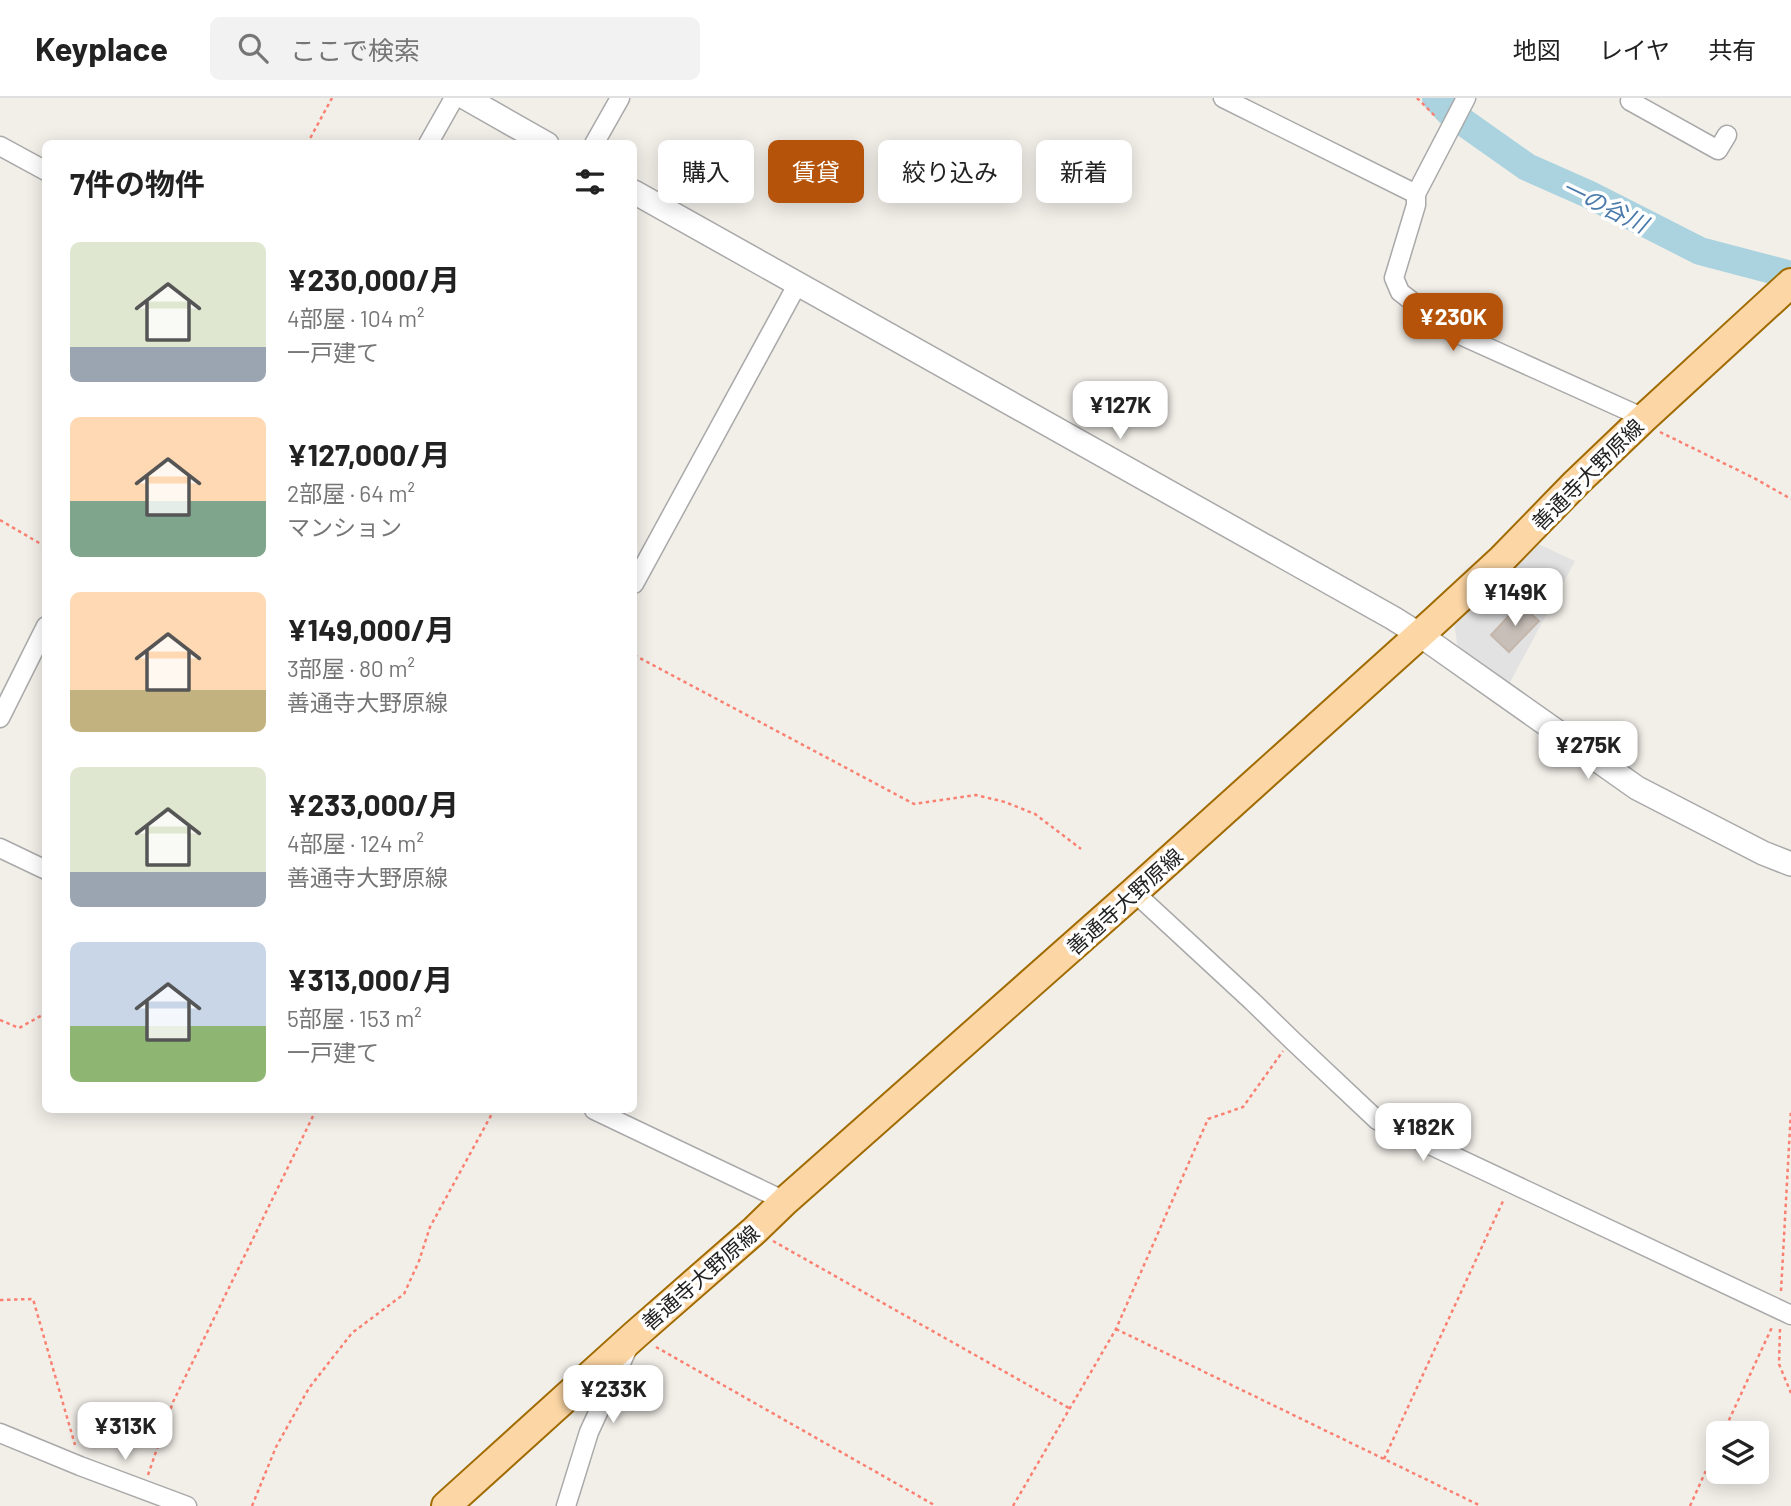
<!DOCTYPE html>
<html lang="ja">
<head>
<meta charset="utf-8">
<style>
	:root { --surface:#fff; --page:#f2f2f2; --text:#222; --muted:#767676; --line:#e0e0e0; --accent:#b45309 }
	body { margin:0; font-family:Barlow,"Noto Sans JP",sans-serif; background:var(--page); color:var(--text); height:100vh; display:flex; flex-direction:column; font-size:26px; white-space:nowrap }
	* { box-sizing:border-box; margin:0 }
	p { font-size:23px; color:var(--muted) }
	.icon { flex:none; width:38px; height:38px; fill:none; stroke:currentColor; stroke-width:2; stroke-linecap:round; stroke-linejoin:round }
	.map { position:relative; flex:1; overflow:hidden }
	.drawer { position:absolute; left:42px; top:42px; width:595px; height:973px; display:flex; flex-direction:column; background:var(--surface); border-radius:10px; box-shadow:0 4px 18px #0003 }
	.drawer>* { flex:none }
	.banner { position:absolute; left:658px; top:42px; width:665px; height:63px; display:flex; gap:14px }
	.controls { position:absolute; left:1706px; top:1323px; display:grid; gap:14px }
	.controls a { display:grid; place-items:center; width:63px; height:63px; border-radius:10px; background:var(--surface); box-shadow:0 4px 18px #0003; font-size:35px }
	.price { position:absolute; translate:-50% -60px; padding:0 16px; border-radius:14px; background:#fff; color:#222; font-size:23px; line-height:46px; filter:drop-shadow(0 2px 4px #0008) }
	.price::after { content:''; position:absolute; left:50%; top:42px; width:21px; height:16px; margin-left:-10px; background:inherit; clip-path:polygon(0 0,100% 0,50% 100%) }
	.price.active { background:var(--accent); color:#fff }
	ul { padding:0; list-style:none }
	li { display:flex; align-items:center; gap:21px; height:175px; padding:0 28px }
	li span { display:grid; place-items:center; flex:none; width:196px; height:140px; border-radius:10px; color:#555 }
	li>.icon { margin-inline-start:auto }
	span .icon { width:84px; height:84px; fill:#fffc; stroke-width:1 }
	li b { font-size:30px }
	h2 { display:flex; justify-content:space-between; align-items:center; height:84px; padding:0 28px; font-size:30px }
	.pill { padding:0 24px; border-radius:10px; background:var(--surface); box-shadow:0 4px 18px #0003; font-size:24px; line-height:63px }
	.pill.active { background:var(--accent); color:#fff }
	header { display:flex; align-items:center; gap:42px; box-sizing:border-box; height:98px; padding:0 35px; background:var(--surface); border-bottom:2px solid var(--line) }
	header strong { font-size:33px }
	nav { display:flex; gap:38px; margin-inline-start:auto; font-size:24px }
	.search { width:490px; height:63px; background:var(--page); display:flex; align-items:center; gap:18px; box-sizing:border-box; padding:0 24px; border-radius:10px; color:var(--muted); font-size:26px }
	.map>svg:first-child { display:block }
	.parking { fill:#e2e2e2 }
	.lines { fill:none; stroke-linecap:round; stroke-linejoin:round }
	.river { stroke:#aad3df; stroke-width:28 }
	.building { fill:#c7bfb8; stroke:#c4b6ab; stroke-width:2 }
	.minor-casing { stroke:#a9a9a9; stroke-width:21 }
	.tertiary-casing { stroke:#a9a9a9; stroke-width:26 }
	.primary-casing { stroke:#a06b00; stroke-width:32 }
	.path { stroke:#fa8072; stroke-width:2.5; stroke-dasharray:3.5 3.5; stroke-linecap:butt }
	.minor { stroke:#fff; stroke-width:18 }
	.tertiary { stroke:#fff; stroke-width:23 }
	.primary { stroke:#fcd6a4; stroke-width:28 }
	.labels { text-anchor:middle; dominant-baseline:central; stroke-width:7; stroke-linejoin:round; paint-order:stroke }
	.street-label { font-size:21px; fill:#222; stroke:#fff }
	.water-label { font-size:23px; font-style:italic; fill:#4a7aab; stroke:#fff }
</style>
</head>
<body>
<header>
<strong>Keyplace</strong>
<div class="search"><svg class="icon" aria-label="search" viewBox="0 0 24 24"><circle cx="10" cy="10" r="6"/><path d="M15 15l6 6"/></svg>ここで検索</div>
<nav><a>地図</a><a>レイヤ</a><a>共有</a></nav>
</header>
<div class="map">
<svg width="1791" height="1408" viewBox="0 0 1791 1408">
	<rect width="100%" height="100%" fill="#f2efe9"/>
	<path class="parking" d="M1534 444 1575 463 1508 588 1458 552 1454 524Z"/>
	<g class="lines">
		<path class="river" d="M1436 0 1449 14 1527 69 1588 96 1700 153 1791 177"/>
	</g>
	<path class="building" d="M1520 506 1539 523 1509 554 1491 537Z"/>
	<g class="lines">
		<g class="minor-casing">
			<path id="minor" d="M1223 0 1416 96
				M1466 0 1416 96V107L1394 180 1400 194 1449 232 1644 320
				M1632 0 1630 3 1718 52 1727 37
				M428 46 454 0
				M594 46 620 0
				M0 48 46 73
				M634 486 797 187
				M0 620 46 528
				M0 750 46 772
				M1134 794 1253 904 1292 942 1377 1022 1791 1217
				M594 1012 785 1103
				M0 1335 80 1368 187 1408
				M566 1408 589 1334 627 1252"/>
		</g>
		<g class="tertiary-casing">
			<path id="tertiary" d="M466 0 547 46
				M634 94 1393 520 1420 537 1637 690 1763 755 1791 766"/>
		</g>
		<g class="primary-casing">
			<path id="primary" d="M446 1408 635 1237 755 1132 785 1103 1134 794 1436 522 1502 461 1576 385 1644 320 1791 185"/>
		</g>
		<path class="path" d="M1417 0 1437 20
			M307 46 332 0
			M1660 334 1754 380 1791 401
			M0 422 46 449
			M634 557 914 706 976 697 1005 704 1035 716 1081 751
			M0 922 19 930 46 915
			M773 1143 1069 1310
			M1781 1193 1791 1012
			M0 1202 33 1201 75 1347
			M1116 1231 1481 1408
			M1780 1231 1779 1266 1791 1295
			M656 1249 936 1408
			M1723 1335 1773 1227
			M1384 1361 1504 1101
			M148 1377 173 1304 316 1012
			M252 1408 276 1349 309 1290 352 1235 404 1196 419 1163 430 1129 494 1012
			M1013 1408 1116 1231 1208 1021 1243 1009 1283 953
			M1690 1408 1718 1346"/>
		<use href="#minor" class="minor"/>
		<use href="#tertiary" class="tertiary"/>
		<use href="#primary" class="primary"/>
	</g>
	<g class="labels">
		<g class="street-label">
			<text transform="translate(1587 376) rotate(-45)">善通寺大野原線</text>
			<text transform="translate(1124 803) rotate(-42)">善通寺大野原線</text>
			<text transform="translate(700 1179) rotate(-41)">善通寺大野原線</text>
		</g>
		<g class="water-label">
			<text transform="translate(1605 107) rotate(26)">一の谷川</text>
		</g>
	</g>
</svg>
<div class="controls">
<a><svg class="icon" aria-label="layers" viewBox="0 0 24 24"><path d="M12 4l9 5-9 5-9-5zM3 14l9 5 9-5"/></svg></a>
</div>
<b class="price active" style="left:1453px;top:255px">¥230K</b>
<b class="price" style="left:1120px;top:343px">¥127K</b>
<b class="price" style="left:1515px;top:530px">¥149K</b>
<b class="price" style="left:1588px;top:683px">¥275K</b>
<b class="price" style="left:1423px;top:1065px">¥182K</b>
<b class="price" style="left:613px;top:1327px">¥233K</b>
<b class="price" style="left:125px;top:1364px">¥313K</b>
<div class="banner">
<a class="pill">購入</a>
<a class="pill active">賃貸</a>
<a class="pill">絞り込み</a>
<a class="pill">新着</a>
</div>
<section class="drawer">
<h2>7件の物件<svg class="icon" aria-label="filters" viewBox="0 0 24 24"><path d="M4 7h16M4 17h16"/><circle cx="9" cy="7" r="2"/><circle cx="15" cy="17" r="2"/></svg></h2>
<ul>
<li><span style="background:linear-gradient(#dfe7d0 75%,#9aa5b1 0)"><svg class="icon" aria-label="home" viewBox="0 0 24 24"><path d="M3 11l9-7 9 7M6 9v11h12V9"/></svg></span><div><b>¥230,000/月</b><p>4部屋 · 104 m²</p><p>一戸建て</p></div></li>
<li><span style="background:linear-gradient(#ffd9b3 60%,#7fa58c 0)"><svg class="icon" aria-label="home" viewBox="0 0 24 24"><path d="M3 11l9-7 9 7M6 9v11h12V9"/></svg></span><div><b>¥127,000/月</b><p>2部屋 · 64 m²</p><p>マンション</p></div></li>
<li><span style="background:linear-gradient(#ffd9b3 70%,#c2b280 0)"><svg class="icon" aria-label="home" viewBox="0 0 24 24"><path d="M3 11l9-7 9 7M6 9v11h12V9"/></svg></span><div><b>¥149,000/月</b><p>3部屋 · 80 m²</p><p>善通寺大野原線</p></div></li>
<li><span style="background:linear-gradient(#dfe7d0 75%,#9aa5b1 0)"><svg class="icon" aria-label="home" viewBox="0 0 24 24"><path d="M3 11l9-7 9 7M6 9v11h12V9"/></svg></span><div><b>¥233,000/月</b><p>4部屋 · 124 m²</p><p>善通寺大野原線</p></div></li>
<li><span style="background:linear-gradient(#c9d6e8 60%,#8fb573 0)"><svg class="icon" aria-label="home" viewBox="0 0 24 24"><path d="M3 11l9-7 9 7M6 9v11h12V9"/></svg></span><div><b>¥313,000/月</b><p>5部屋 · 153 m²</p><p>一戸建て</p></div></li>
</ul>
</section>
</div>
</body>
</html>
